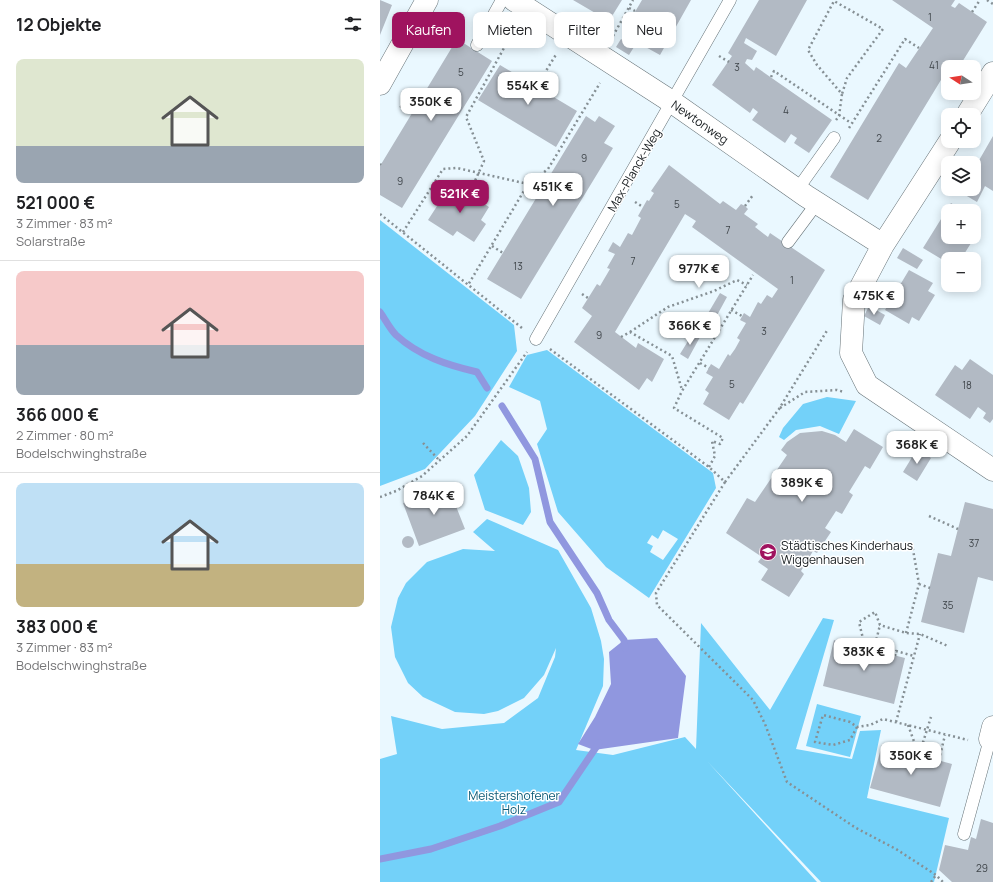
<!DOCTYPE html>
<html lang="de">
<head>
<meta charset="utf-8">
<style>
	:root { --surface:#fff; --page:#f6f6f6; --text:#202124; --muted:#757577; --line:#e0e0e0; --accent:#9f135f }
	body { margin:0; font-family:Manrope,sans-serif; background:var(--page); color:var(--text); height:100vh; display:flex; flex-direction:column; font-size:15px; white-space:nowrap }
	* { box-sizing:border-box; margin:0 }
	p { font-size:13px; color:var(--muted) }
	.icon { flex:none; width:22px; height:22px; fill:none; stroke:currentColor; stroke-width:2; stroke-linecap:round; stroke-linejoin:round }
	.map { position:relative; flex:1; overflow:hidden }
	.drawer { display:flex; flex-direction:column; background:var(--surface); width:380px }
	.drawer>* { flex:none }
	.banner { position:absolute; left:12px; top:12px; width:380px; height:36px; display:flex; gap:8px }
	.needle { width:26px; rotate:282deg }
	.controls { position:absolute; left:561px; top:60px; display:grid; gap:8px }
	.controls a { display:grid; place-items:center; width:40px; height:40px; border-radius:8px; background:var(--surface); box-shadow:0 2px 10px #0003; font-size:20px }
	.price { position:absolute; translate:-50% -34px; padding:0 9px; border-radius:8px; background:#fff; color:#222; font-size:13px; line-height:26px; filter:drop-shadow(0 1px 2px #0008) }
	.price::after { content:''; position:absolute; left:50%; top:24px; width:12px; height:9px; margin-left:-6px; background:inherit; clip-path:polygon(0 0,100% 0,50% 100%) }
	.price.active { background:var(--accent); color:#fff }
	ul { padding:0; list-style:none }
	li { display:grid; align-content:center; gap:8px; height:212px; padding:0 16px }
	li+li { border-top:1px solid var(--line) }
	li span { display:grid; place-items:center; height:124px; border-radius:8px; color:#555 }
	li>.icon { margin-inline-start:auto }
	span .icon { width:72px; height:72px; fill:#fffc; stroke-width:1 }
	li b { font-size:17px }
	h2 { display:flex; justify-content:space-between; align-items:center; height:48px; padding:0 16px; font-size:17px }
	.pill { padding:0 14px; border-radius:8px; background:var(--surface); box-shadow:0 2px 10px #0003; font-size:14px; line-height:36px }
	.pill.active { background:var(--accent); color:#fff }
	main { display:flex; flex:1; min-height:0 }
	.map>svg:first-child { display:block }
	.green { fill:#73d1f9; fill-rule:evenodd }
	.water { fill:#9097df }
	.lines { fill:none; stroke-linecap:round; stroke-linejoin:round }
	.stream { stroke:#9097df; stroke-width:7 }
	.building { fill:#b2bac4 }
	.service-casing { stroke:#677378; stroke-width:13 }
	.minor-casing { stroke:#677378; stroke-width:23 }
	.path { stroke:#869095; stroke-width:2.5; stroke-dasharray:2 3; stroke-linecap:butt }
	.service { stroke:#fff; stroke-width:12 }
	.minor { stroke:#fff; stroke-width:22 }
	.labels { text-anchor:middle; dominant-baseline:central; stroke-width:3; stroke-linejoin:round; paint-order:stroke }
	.number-label { font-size:10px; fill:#3f454a }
	.street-label { font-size:12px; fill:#191e21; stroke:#fff }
	.poi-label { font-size:12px; fill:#191e21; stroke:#fff; text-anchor:start }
	.park-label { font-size:12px; fill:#0d5b76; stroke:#fff }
</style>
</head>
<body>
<main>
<section class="drawer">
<h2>12 Objekte<svg class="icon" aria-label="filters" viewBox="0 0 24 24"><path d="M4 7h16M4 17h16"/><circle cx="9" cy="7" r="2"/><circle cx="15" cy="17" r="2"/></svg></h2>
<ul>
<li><span style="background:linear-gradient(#dfe7d0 70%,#9aa5b1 0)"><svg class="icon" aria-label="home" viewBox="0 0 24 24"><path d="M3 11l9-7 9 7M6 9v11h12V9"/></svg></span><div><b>521 000 €</b><p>3 Zimmer · 83 m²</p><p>Solarstraße</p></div></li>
<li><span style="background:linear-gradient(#f6c9c9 60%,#9aa5b1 0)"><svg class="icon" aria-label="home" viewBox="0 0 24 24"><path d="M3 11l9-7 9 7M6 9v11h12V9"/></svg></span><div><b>366 000 €</b><p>2 Zimmer · 80 m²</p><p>Bodelschwinghstraße</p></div></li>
<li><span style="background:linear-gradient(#bfe0f5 65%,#c2b280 0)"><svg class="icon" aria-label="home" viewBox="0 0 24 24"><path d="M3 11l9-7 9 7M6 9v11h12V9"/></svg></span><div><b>383 000 €</b><p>3 Zimmer · 83 m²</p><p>Bodelschwinghstraße</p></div></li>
</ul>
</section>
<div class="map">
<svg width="613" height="882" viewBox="0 0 613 882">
	<rect width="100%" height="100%" fill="#eaf8ff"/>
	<path class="green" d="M0 220 134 325 137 351 95 416 45 469 0 486Z
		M167 350 333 473 336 488 269 598 226 567 178 512 157 444 167 429 160 401 129 387 147 355ZM283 530 298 539 283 560 270 552 273 546 267 543 272 535 278 539Z
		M447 397 476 401 459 434 440 426 416 430 404 440 399 437 403 428 423 404Z
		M121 440 138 456 149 488 151 512 143 525 105 510 94 475Z
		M107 519 178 550 211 608 221 641 224 659 223 686 196 750 233 755 305 737 316 749 321 623 390 710 443 618 454 620 416 749 472 759 480 731 501 730 487 798 569 818 554 882H441L327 761 437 882H0V759L17 754 11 716 62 729 124 723 158 698 175 657 176 648 164 675 144 698 118 711 104 714 75 712 43 697 28 683 15 657 11 627 18 598 26 583 47 562 83 549 115 551 93 532Z
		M437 704 481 716 470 757 426 746Z"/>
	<path class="water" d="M277 638 306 676 298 738 214 750 198 744 215 717 231 684 229 652 244 640Z"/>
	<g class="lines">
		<path class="stream" d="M0 312C5 319 10 329 16 335 39 356 67 365 97 372L107 388
			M122 406 155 459 170 522 217 593 229 620 244 640 245 648
			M0 859 51 849 120 826 179 802 219 743"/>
	</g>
	<path class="building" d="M0 0 12 5 0 35Z
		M193 0H242L229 21Z
		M262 0H311L280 55 242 34Z
		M379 0H427L396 56 366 38 364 43 377 51 372 60 367 59 365 63 374 71 376 67 452 120 429 153 414 143 417 138 411 134 405 143 372 120 378 112 373 108 370 113 332 85 352 56 348 53Z
		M512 0H575L571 6 575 8 579 3 607 22 579 67H568V77L564 75 488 200 450 177 519 63 526 68 553 28Z
		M77 39 112 61 22 208 0 195V166Z
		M241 39 254 47 249 55 236 47Z
		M120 65 197 111 176 147 98 100Z
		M206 116 215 122 219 116 235 126 224 143 233 148 141 299 107 279Z
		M613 136V191L605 186 597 202 575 189H594V169Z
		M289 165 340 204 343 201 356 210 361 204 365 206 368 209 364 214 378 224 375 227 388 237 390 233 445 270 363 404 360 402 349 420 323 404 329 393 325 390 333 377 326 373 331 364 339 369 348 354 350 356 355 349 360 340 357 338 366 323 360 320 364 313 370 317 378 302 381 304 387 295 392 298 398 289 312 227 316 221 305 214 235 332 256 348 258 343 284 359 272 382 267 378 259 390 194 342 212 316 202 308 217 284 220 286 230 269 227 268 235 254 228 251 233 242 240 247 248 233 252 235 261 218 258 216 267 200 269 201 274 193 271 191Z
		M72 183 109 207 101 220 106 224 94 242 77 231 73 236 48 220Z
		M571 203 580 209 583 204 594 211H568V237H594V229L598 232 581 259H568V263L543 248Z
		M594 211 601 216 594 228Z
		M523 248 543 260 537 269 517 258Z
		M529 270 553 283 548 291 555 295 539 321 532 317 529 324 505 310Z
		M340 293 347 297 335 319 327 315Z
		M489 306 505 315 500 325 484 316Z
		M313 333 320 337 308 359 300 354Z
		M590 359 613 375V419L610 423 603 418 606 413 598 407 590 419 555 395 575 365 582 370Z
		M474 429 503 447 490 469 485 466 469 492 473 495 462 514 456 511 445 528 451 532 437 553 433 551 421 571 424 574 409 597 381 580 388 569 378 562 382 557 346 533 367 498 375 502 407 455 401 450 407 442 420 433 442 431 455 435 466 442Z
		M537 449 551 458 537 481 523 472Z
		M68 486 85 529 39 546 23 503Z
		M585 502 613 509V581L598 577 584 633 541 622 558 553 571 556Z
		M22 542a6 6 0 1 1 12 0a6 6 0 1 1-12 0Z
		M454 640 525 658 514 704 443 686Z
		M502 745 572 764 560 807 490 788Z
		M601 819 613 823V882H572L559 870 565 845 588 850 591 837 596 839Z"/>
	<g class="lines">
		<g class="service-casing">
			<path id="service" d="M97 45 122 0
				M417 190 454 138
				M408 242 437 203
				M156 339 350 0
				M584 834 610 739"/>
		</g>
		<g class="minor-casing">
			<path id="minor" d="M134 0 292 102 426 196 503 245
				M0 84 47 0
				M587 115 613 73
				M570 141 503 245 474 300 471 353 487 385 613 470
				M610 739 613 727"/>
		</g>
		<path class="path" d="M607 0 613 4
			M249 8 255 11
			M592 12 600 0
			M233 36 253 0
			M339 56 349 62
			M391 77 394 71 471 123
			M156 87 177 53
			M20 106 32 113
			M456 120 459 116 462 94 437 65 428 50 454 1 503 29 467 78 462 94
			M469 128 525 39 539 48
			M0 164 1 165
			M89 194 104 161 86 117 135 28
			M159 194 148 184 168 169 220 83
			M255 202 263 207
			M365 206 373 195
			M0 214 142 328
			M23 232 63 169 77 168 148 184 88 285
			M112 246 123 253
			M202 294 208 298
			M351 310 362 316
			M250 332 288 307 334 291 357 280 367 285
			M241 337 250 332 292 356 302 390
			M170 349 329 467 345 482 276 593 277 605 373 700 385 724 407 782 476 828 516 849 556 875 563 882
			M320 363 329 368
			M400 408 425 392 457 390 464 392
			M43 443 60 461
			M329 467 335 456 332 441 340 444 343 438 294 408 302 391 373 275
			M345 482 399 409 448 329
			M0 497 16 491 42 476 87 436 147 352
			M549 516 578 529
			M539 584 550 588
			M526 633 539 584 532 544
			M494 649 500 625
			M494 650 491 646 484 643 479 622 495 612 500 625 526 633 540 634 568 646
			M515 656 516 651 534 656
			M516 722 540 634
			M528 725 539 755 551 717
			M477 727 470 740 453 745 435 742 443 715 470 722 477 727 490 725 503 719 588 740
			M559 760 565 735
			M551 882 556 875"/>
		<use href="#service" class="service"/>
		<use href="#minor" class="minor"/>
	</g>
	<defs>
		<g id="school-disc" transform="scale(0.9)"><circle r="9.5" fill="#9f135f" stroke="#fff"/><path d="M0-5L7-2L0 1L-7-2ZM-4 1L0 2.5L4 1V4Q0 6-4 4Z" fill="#fff"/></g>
	</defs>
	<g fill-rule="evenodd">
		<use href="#school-disc" x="388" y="552"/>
	</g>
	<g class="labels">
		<g class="number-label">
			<text x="550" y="17">1</text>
			<text x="554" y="65">41</text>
			<text x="357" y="67">3</text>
			<text x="81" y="72">5</text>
			<text x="406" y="110">4</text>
			<text x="499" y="138">2</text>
			<text x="204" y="158">9</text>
			<text x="20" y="181">9</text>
			<text x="297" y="204">5</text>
			<text x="348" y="230">7</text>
			<text x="253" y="261">7</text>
			<text x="138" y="266">13</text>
			<text x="412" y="280">1</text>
			<text x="384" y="331">3</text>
			<text x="219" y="335">9</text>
			<text x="352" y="384">5</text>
			<text x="587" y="385">18</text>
			<text x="594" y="543">37</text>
			<text x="568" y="605">35</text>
			<text x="602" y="868">29</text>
		</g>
		<g class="street-label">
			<text transform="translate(320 122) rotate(35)">Newtonweg</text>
			<text transform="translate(254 170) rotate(-60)">Max-Planck-Weg</text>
		</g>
		<g class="poi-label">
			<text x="401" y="545">Städtisches Kinderhaus<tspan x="401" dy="14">Wiggenhausen</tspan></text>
		</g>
		<g class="park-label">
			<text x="134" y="795">Meistershofener<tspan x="134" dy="14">Holz</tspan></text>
		</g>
	</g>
</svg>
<div class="controls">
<a><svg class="needle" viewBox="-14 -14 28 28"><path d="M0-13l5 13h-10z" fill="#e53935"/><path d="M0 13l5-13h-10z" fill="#757577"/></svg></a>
<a><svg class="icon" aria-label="locate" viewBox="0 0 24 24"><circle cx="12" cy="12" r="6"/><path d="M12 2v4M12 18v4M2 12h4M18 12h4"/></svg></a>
<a><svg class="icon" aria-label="layers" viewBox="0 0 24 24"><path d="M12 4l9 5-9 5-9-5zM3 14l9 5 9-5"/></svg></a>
<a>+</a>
<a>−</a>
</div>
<b class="price" style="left:148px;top:106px">554K €</b>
<b class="price" style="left:51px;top:122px">350K €</b>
<b class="price" style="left:173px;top:207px">451K €</b>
<b class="price active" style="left:80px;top:214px">521K €</b>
<b class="price" style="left:319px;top:289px">977K €</b>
<b class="price" style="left:494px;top:316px">475K €</b>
<b class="price" style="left:310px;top:346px">366K €</b>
<b class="price" style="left:537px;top:465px">368K €</b>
<b class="price" style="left:422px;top:503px">389K €</b>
<b class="price" style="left:54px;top:516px">784K €</b>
<b class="price" style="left:484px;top:672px">383K €</b>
<b class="price" style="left:531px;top:776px">350K €</b>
<div class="banner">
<a class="pill active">Kaufen</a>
<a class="pill">Mieten</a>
<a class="pill">Filter</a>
<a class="pill">Neu</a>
</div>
</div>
</main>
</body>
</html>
